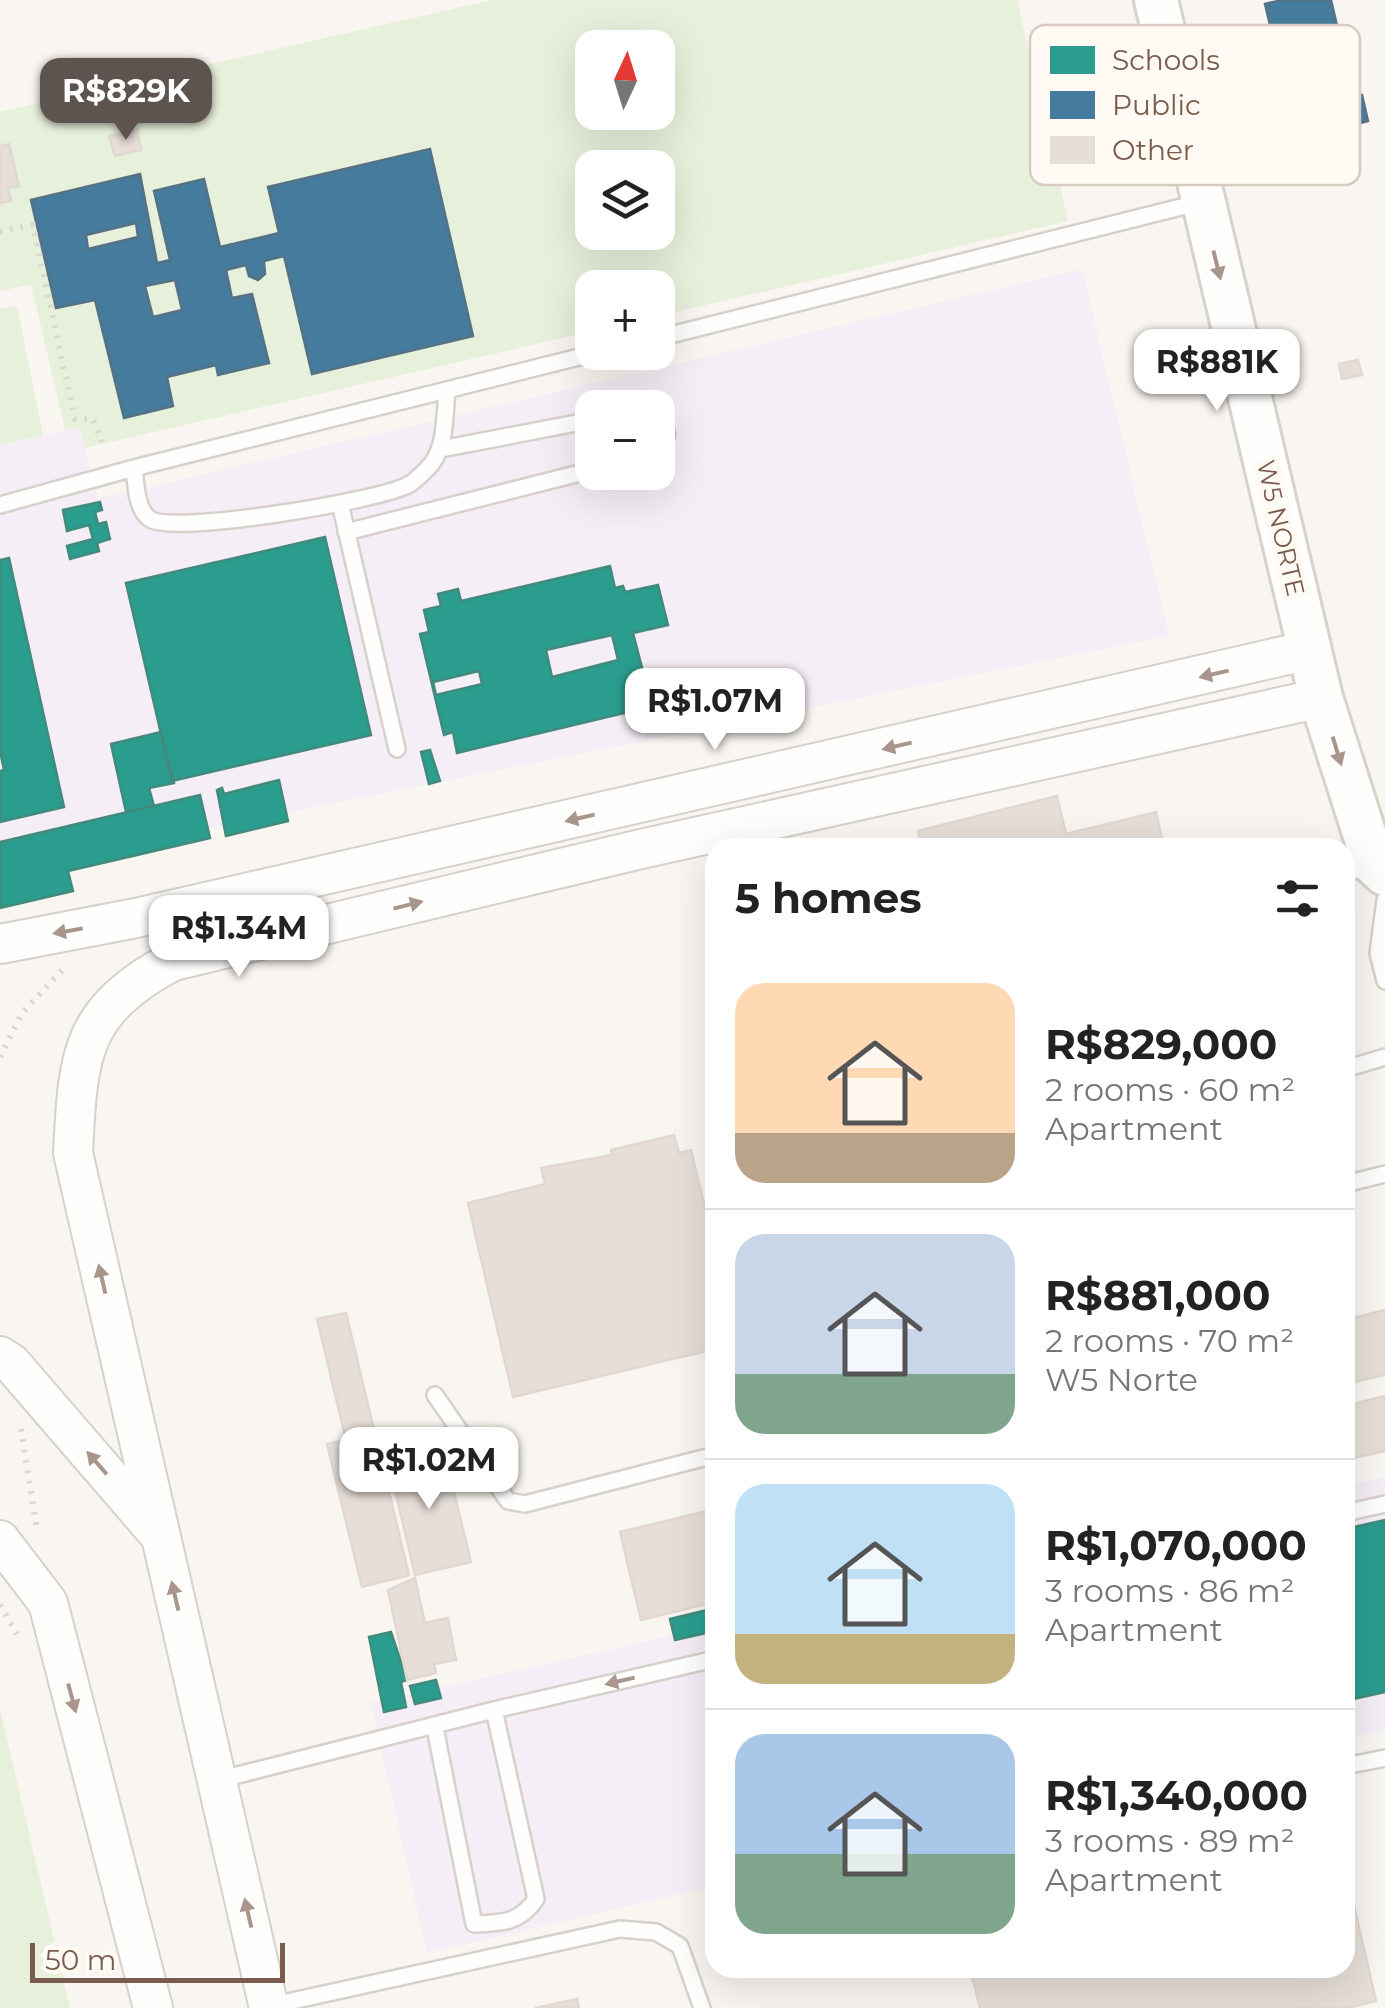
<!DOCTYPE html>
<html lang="en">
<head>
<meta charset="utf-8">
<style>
	:root { --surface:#fff; --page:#f2f2f2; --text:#222; --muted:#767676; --line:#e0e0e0; --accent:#5d544f }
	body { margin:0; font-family:Montserrat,sans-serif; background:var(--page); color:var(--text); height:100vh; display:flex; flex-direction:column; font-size:38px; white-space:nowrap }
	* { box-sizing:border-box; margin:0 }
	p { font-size:32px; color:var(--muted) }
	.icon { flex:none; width:55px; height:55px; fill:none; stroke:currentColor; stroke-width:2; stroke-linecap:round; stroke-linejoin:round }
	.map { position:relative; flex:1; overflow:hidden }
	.details { position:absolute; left:705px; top:838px; width:650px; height:1140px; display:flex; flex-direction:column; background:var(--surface); border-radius:30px; box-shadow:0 10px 40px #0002 }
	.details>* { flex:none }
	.needle { width:65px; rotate:4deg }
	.buttons { position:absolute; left:575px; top:30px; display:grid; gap:20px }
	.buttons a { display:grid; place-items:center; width:100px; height:100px; border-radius:20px; background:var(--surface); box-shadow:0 10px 40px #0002; font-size:50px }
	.scale { position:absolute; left:30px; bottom:25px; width:255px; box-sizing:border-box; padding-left:10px; border:5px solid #7a5c4d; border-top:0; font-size:28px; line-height:35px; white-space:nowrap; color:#7a5c4d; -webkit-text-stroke:8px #fffaf3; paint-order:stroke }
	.price { position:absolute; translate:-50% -85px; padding:0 22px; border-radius:20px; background:#fff; color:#222; font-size:32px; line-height:65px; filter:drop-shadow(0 2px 5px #0008) }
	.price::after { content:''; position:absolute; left:50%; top:60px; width:30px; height:22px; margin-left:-15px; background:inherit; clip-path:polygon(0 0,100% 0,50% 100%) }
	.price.on { background:var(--accent); color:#fff }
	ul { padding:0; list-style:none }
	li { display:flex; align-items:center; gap:30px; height:250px; padding:0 30px }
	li+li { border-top:2px solid var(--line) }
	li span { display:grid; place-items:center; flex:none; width:280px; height:200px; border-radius:30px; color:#555 }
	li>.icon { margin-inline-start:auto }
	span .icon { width:120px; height:120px; fill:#fffc; stroke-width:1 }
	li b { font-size:42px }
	h2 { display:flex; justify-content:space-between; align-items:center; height:120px; padding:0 30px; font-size:42px }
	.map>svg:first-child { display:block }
	.education { fill:#f6eef6; fill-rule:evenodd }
	.green { fill:#e7f0db; fill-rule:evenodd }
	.schools { fill:#2a9d8f; stroke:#428a7b; stroke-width:2.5; fill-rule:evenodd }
	.public { fill:#457b9d; stroke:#557285; stroke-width:2.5; fill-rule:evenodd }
	.building { fill:#e6ded7; stroke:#e2d8d2; stroke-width:2.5 }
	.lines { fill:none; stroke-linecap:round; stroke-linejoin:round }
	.service-casing { stroke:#d7d1cb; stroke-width:20 }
	.tertiary-casing { stroke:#d7d1cb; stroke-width:42 }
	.secondary-casing { stroke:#d9d2cb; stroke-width:48 }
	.path { stroke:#dcd5d0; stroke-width:6; stroke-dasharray:2.5 8; stroke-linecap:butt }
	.service { stroke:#fefefd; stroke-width:15 }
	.tertiary { stroke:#fefefd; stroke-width:38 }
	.secondary { stroke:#fefefd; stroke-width:42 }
	.oneway { fill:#a8958b }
	.labels { text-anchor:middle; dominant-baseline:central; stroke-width:10; stroke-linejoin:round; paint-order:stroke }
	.street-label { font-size:25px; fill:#7a5c4d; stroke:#fffaf3 }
	.key { fill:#fffaf3; stroke:#d7cbc1; stroke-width:2.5 }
	.key-label { font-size:28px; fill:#7a5c4d }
</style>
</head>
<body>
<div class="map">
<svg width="1385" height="2008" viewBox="0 0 1385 2008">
	<rect width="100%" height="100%" fill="#f9f5f0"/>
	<path class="education" d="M1082 269 1169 636 0 870V445L79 427 98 499ZM592 408H658V472H592Z
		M1385 1477V1730L1345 1739V1486Z
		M715 1626V1886L427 1953 371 1703Z"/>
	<path class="green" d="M492 0H1017L1068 221 658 316V288H592V331L85 448 79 427 65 430 31 284 0 291V112ZM592 48H658V112H592ZM592 168H658V232H592Z
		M17 306 43 435 0 445V309Z
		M0 1709 70 2008H0Z"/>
	<path class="schools" d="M100 502 102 510 95 512 98 524 106 522 110 539 97 543 99 551 70 559 67 546 93 539 89 525 67 531 63 510Z
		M325 537 371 735 172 781 126 583Z
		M9 558 64 807 0 822V771L4 770 0 751V560Z
		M610 566 615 588 623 586 625 592 658 585 668 625 633 633 647 687H640L645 708 457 753 453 732 444 735 420 634 429 632 424 610 441 606 438 594 458 589 461 601ZM612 635 618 660 552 677 546 650ZM479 671 482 684 436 695 433 682Z
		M161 732 174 783 149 788 154 806 126 812 111 744Z
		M430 750 440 781 429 784 421 752Z
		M279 780 288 821 226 836 217 790 222 788 224 794Z
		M200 795 210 838 68 871 73 891 0 908V842Z
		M1385 1520V1692L1345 1701V1529Z
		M715 1608V1631L675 1640 670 1619Z
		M391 1632 407 1680 401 1682 406 1707 384 1712 369 1637Z
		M436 1680 441 1698 415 1704 410 1686Z"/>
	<path class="public" d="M1282 0H1331L1339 34 1346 33 1352 57 1345 60 1354 97 1362 95 1368 121 1303 137 1282 48 1276 50 1265 4Z
		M430 149 473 336 312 374 284 256 264 261 265 274 258 280 249 276 246 265 226 270 232 298 252 294 269 363 218 375 216 365 167 377 173 406 124 418 95 300 56 308 31 200 140 174 157 263 170 260 154 191 204 179 220 247 279 233 268 187ZM136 223 138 237 88 249 86 235ZM175 280 182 310 153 317 145 286Z"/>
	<path class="building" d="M137 129 141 150 115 156 109 136Z
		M9 144 19 186 8 188 11 201 0 203V146Z
		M1358 360 1362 375 1342 379 1339 364Z
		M1057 796 1066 834 1156 812 1164 848H922L918 831Z
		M674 1135 679 1153 691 1150 715 1249V1349L513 1397 468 1203 545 1184 541 1168 612 1155 611 1150Z
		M1385 1310V1375L1345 1384V1320Z
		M346 1313 409 1575 362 1587 327 1444 346 1440 317 1319Z
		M1385 1396V1451L1345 1460V1406Z
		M423 1449 425 1455 444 1451 471 1562 415 1575 389 1464 400 1461 398 1455Z
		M715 1509V1539L707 1541 715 1571V1602L641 1620 620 1532Z
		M415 1578 425 1623 448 1618 456 1660 434 1664 436 1673 407 1680 388 1590Z
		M1345 1866 1376 2001 1348 2008H980L970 1968H1345Z
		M577 1999 579 2008H535Z"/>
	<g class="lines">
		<g class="service-casing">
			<path id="service" d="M658 338 1201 202
				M447 391C444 417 447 451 426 470 421 475 414 482 408 485 378 501 174 535 150 519 136 510 136 483 134 468L599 352
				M658 414 663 416 667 435 658 454
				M441 449 592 420
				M340 503 397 749
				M0 505 134 468
				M346 532 592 470
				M1345 874 1370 865
				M1385 900 1378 953 1385 981
				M1345 1069 1385 1057
				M1345 1184 1385 1174
				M435 1395 508 1501 525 1504 715 1455
				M1345 1513 1385 1504
				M494 1710 715 1659
				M1345 1766 1385 1758
				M218 1780 494 1710 536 1899C520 1923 502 1923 474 1924L435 1728
				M269 2006 620 1929 656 1932 680 1946 702 2008"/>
		</g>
		<g class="tertiary-casing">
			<path id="tertiary" d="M0 944 136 918 1309 650
				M0 1356 11 1363 156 1531
				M0 1540 48 1603 153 2008
				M269 2008 73 1153C78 1055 79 1011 173 961L641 849 1321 698"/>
		</g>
		<g class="secondary-casing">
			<path id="secondary" d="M1156 0 1321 698 1374 864 1385 874"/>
		</g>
		<path class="path" d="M0 232 33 225 75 419H93L102 442
			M0 1057 22 1013 65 967
			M21 1429 37 1530
			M0 1605 17 1634"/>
		<use href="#service" class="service"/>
		<use href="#tertiary" class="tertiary"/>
		<use href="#secondary" class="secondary"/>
	</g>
	<defs><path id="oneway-solid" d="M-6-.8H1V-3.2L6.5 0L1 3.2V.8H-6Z" transform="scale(2.5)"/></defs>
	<g class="oneway">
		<use href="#oneway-solid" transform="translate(1217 265) rotate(76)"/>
		<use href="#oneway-solid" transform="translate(1214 674) rotate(167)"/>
		<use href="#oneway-solid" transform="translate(897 746) rotate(167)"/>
		<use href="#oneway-solid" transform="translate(1337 751) rotate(73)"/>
		<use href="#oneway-solid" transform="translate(580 818) rotate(167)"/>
		<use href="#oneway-solid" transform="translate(408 905) rotate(-14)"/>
		<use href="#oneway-solid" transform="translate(68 931) rotate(170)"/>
		<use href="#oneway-solid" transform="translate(102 1279) rotate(-103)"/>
		<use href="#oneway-solid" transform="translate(97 1463) rotate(-131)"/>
		<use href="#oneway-solid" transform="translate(175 1596) rotate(-103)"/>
		<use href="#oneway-solid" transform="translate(620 1681) rotate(167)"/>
		<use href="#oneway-solid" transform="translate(72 1698) rotate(75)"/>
		<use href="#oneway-solid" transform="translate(248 1913) rotate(-103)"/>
	</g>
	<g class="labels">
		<g class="street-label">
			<text transform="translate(1281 528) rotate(77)">W5 NORTE</text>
		</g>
	</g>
	<rect x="1030" y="25" width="330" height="160" rx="15" class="key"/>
	<rect x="1050" y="46" width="45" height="28" fill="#2a9d8f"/>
	<rect x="1050" y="91" width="45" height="28" fill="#457b9d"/>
	<rect x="1050" y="136" width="45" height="28" fill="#e6ded7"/>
	<g class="key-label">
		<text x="1112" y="70">Schools</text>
		<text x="1112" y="115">Public</text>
		<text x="1112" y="160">Other</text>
	</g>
</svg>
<div class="buttons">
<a><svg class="needle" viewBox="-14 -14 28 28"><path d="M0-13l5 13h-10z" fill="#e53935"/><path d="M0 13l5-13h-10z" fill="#767676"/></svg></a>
<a><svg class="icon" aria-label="layers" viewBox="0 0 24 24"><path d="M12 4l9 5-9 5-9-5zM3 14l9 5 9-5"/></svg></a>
<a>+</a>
<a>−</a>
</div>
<div class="scale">50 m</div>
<b class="price on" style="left:126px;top:143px">R$829K</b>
<b class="price" style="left:1217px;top:414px">R$881K</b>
<b class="price" style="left:715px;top:753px">R$1.07M</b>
<b class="price" style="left:239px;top:980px">R$1.34M</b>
<b class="price" style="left:429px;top:1512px">R$1.02M</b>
<section class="details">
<h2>5 homes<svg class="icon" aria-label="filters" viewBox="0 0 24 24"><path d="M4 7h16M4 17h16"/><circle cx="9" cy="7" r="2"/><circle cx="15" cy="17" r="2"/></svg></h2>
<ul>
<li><span style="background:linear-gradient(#ffd9b3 75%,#b9a48a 0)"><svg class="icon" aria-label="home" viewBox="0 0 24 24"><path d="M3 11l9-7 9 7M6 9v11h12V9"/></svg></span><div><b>R$829,000</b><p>2 rooms · 60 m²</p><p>Apartment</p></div></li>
<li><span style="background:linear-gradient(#c9d6e8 70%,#7fa58c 0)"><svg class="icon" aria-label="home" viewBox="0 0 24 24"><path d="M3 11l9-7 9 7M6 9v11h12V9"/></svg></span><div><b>R$881,000</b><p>2 rooms · 70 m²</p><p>W5 Norte</p></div></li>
<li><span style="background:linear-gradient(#bfe0f5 75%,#c2b280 0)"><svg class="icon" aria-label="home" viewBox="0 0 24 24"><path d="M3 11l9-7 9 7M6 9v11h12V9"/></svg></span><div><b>R$1,070,000</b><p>3 rooms · 86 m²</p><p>Apartment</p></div></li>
<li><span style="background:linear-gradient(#a9c7e8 60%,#7fa58c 0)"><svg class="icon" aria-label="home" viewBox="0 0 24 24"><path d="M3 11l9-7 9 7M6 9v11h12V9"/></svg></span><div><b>R$1,340,000</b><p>3 rooms · 89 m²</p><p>Apartment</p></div></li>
</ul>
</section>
</div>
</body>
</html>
